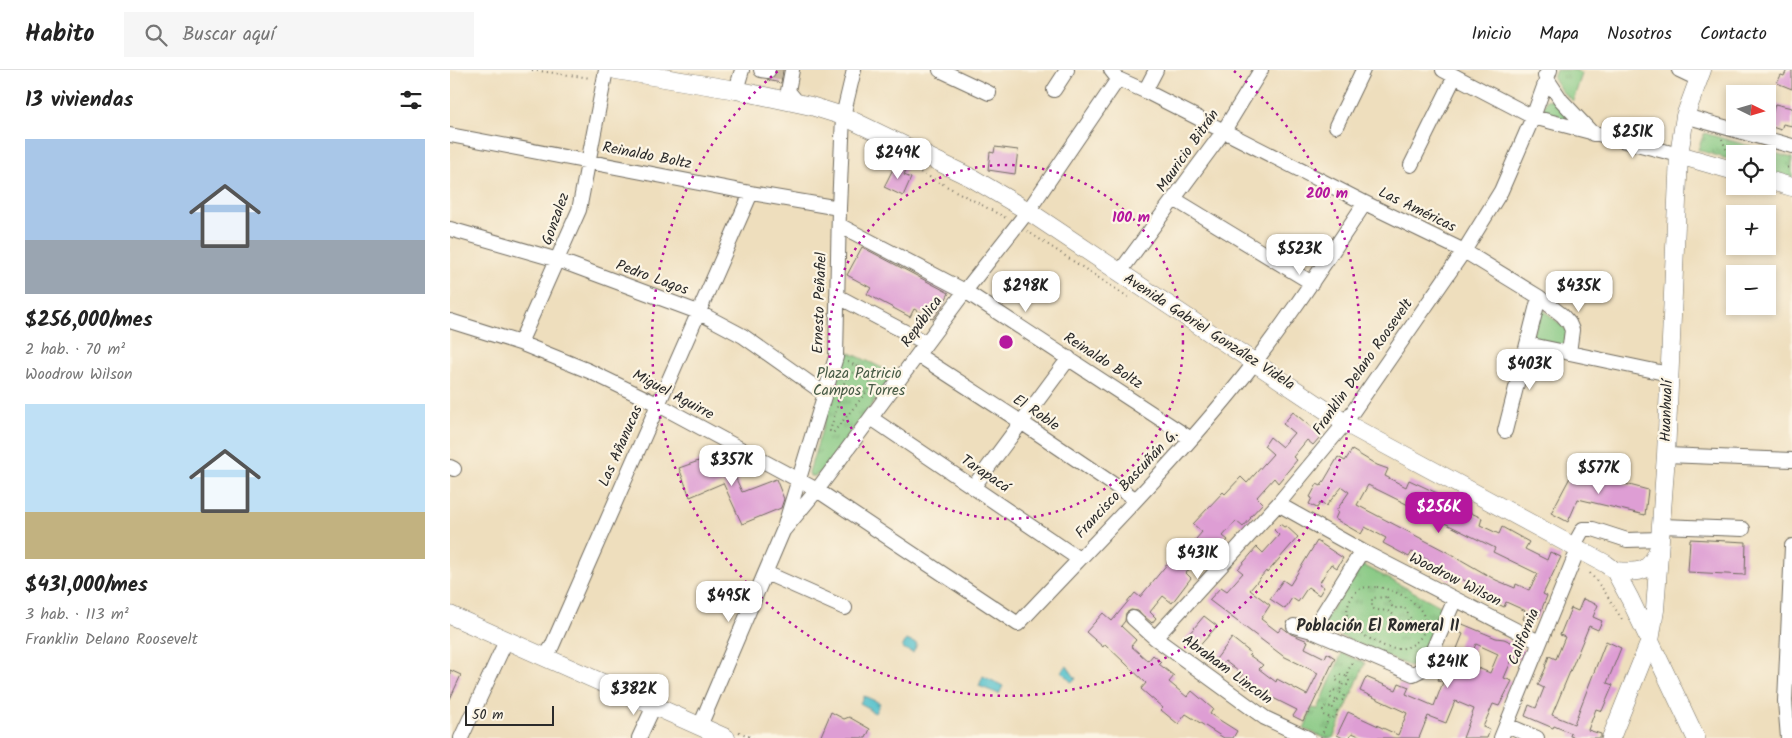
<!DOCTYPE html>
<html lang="es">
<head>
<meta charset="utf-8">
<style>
	:root { --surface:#fff; --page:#f6f6f6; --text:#222; --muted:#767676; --line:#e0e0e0; --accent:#b5179e }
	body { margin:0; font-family:Kalam,sans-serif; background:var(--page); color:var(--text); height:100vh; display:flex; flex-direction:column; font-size:19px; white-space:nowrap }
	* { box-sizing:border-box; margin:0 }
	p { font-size:16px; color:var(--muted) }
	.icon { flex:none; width:28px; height:28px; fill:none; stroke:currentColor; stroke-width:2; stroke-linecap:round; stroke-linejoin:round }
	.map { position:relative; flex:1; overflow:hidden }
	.drawer { display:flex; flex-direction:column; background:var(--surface); width:450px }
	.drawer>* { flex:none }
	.needle { width:32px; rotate:95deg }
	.buttons { position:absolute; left:1276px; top:15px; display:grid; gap:10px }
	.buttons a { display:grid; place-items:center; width:50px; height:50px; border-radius:0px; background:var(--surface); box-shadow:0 2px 8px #0003; font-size:25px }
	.scale { position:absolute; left:15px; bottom:12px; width:89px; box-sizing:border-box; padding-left:5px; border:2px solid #2b2b2b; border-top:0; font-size:14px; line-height:18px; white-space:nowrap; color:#2b2b2b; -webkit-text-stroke:4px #fcf5e5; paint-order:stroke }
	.price { position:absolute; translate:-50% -42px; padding:0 11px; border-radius:10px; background:#fff; color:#222; font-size:16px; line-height:32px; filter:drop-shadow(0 1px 2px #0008) }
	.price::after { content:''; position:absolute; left:50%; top:30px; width:15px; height:11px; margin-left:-8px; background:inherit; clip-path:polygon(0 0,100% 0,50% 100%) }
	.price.current { background:var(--accent); color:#fff }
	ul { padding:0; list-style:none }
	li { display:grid; align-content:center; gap:10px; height:265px; padding:0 25px }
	li span { display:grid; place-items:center; height:155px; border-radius:0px; color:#555 }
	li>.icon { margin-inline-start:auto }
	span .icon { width:90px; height:90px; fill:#fffc; stroke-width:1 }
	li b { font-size:21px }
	h2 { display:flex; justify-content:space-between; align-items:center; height:60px; padding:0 25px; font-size:21px }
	header { display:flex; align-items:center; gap:30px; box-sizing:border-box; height:70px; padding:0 25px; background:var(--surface); border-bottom:1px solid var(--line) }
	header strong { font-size:24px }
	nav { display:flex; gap:28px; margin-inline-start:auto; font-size:18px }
	.search { width:350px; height:45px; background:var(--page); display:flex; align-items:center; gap:12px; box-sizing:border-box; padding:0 18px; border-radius:0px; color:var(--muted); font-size:19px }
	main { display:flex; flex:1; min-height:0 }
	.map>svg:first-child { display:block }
	.green { fill:#84c781; stroke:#587956 }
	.park { fill:url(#park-tufts); stroke:#587956 }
	.water { fill:url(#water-ripples); stroke:#40767c }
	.building { fill:#de9ed4; fill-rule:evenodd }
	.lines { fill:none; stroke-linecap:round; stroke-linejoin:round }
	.minor-tunnel { stroke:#c7baa0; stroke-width:14; stroke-dasharray:14 7; stroke-linecap:butt }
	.minor-casing { stroke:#6f6a5e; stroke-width:16 }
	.major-casing { stroke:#6f6a5e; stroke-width:19 }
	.path { stroke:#6f6a5e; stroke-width:2; stroke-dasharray:1 4; stroke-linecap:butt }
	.minor { stroke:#fff; stroke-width:14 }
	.major { stroke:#fff; stroke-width:18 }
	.ring { fill:none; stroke:#b5179e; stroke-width:2.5; stroke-dasharray:2.5 5 }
	.labels { text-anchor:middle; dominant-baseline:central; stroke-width:4.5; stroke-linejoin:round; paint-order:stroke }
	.street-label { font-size:15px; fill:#2b2b2b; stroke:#fcf5e5 }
	.park-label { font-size:15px; fill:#465a45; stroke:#fcf5e5 }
	.neighbourhood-label { font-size:16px; font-weight:bold; fill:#2b2b2b; stroke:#fcf5e5 }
	.centre { fill:#b5179e; stroke:#fcf5e5; stroke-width:2.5 }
	.ring-label { font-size:15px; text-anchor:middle; font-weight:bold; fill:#b5179e; stroke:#fcf5e5; stroke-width:4.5; stroke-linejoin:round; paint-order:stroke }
</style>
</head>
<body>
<header>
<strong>Habito</strong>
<div class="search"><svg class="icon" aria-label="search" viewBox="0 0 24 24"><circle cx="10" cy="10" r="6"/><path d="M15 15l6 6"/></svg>Buscar aquí</div>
<nav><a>Inicio</a><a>Mapa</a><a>Nosotros</a><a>Contacto</a></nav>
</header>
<main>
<section class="drawer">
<h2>13 viviendas<svg class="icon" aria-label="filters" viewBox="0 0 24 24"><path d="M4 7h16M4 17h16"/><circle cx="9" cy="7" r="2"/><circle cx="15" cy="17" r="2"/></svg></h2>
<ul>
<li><span style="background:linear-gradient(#a9c7e8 65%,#9aa5b1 0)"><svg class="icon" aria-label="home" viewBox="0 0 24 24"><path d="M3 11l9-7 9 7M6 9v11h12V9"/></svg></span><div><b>$256,000/mes</b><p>2 hab. · 70 m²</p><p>Woodrow Wilson</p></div></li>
<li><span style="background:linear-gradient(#bfe0f5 70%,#c2b280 0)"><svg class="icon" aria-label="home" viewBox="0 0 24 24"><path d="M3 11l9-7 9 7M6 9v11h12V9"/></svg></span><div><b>$431,000/mes</b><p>3 hab. · 113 m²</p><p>Franklin Delano Roosevelt</p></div></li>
</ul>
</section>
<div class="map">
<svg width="1342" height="668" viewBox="0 0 1342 668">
	<defs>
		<pattern id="park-tufts" width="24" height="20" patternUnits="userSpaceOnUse" patternTransform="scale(1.25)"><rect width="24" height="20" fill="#84c781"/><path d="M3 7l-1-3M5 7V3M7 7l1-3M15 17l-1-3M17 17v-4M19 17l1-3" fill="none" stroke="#6ca26a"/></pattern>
		<pattern id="water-ripples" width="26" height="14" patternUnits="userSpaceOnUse" patternTransform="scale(1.25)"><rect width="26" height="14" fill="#54c1cc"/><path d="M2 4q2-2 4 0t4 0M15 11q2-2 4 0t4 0" fill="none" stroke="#469da6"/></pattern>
	</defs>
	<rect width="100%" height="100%" fill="#fcf5e5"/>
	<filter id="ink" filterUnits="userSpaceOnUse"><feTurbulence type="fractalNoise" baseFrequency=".02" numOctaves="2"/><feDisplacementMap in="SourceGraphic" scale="10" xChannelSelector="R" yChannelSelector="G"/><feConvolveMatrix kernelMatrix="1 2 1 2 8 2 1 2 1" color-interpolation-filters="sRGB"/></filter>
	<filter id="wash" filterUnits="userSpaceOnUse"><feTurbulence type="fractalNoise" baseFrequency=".0096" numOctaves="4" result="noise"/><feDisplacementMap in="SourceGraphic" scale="20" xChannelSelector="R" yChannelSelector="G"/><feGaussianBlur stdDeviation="1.12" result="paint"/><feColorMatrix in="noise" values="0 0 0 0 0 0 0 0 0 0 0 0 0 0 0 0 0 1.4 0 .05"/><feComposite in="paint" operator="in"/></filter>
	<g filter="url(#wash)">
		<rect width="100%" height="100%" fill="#eedebd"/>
		<path class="green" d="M1106 29 1120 47V51L1097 48 1093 41 1096 30Z
			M1090 237 1117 260 1115 277 1082 267Z"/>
		<path class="park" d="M1106 0H1125L1132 4 1123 31 1112 22 1103 8Z
			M1254 63 1342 88V108L1318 101V84H1285V91L1248 80Z
			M394 280 445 304 371 402 365 406H360L359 402 384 321Z
			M913 495 994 538 970 593 966 596H959L875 559 873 554 875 548Z
			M892 583 915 593 883 668H875L854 659 862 638 868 639Z"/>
		<path class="water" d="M456 570 467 574 463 583 452 578Z
			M617 596 626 609 621 612 611 601Z
			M533 606 553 616 549 624 529 616Z
			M414 626 430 633 425 643 419 640V638L410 633Z"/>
		<g id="blocks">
			<path class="building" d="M326 0H333L331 13 317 10 325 7Z
				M1337 0H1342V19L1327 13 1331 5 1334 6Z
				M1325 34 1342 38V56L1333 54 1331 60 1319 56Z
				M545 77 568 80 565 104 538 100 540 82 544 83Z
				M447 91 457 97 454 105 461 108 453 126 434 117Z
				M412 177 499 223 492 237 483 249 464 239 460 247 417 224 421 218 397 205Z
				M843 342 867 362 866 364 870 367 863 375 857 370 843 387 847 390 828 413 824 408 807 427 813 433 800 447 801 448 793 457 786 451 773 466 778 470 757 494 750 487 736 503 741 508 722 533 713 526 700 542 706 548 702 553 688 541 681 540 676 543 675 551 671 556 686 570 681 576 698 591 703 585 711 592 709 594 724 606 719 612 737 627 742 621 763 639 760 644 787 661 783 668H774L736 644 728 654 711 640 713 638 691 619 696 613 655 574 653 577 636 562 653 543 662 551 685 523 690 527 718 493 722 497 752 462 743 454 773 422 775 424 791 407 797 413 823 384 814 376 820 367 832 377 844 363 833 354Z
				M902 380 927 395 938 399 935 406 956 417 959 410 987 423 983 431 1003 441 1006 436 1032 448 1030 455 1049 464 1052 457 1079 472 1075 479 1097 490 1100 482 1111 487 1093 524 1097 526 1088 548 1085 547 1082 553 1073 549 1076 541 1056 532 1054 537 1026 523 1029 518 1008 507 1005 513 979 498 982 492 962 482 959 487 933 473 936 468 915 457 911 464 885 449 888 442 886 441 899 422 892 417 876 436 870 433 867 438 859 434 862 428 860 427 867 414 871 416 888 387 895 391ZM918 415 1045 478 1043 482 1088 504 1079 520 1066 514 1065 518 1046 510 999 483 907 435Z
				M274 382 292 422 326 409 334 429 331 438 292 454 273 413 240 427 229 398Z
				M1124 400 1198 420 1195 445 1128 429 1118 452 1101 443Z
				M830 454 834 457 836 456 848 467 817 503 816 501 800 520 820 535 811 549 828 562 832 557 841 564 858 571 855 578 875 588 877 583 885 588 858 644 857 643 853 651 843 646 847 640 819 626 821 623 801 614 797 619 788 612 793 605 775 591 770 598 763 593 782 568 801 583 799 585 813 595 809 599 826 612 827 609 857 625 868 603 833 586 759 530 771 517 777 521 793 503 788 499 807 477 813 483 829 465 824 460Z
				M1240 469 1296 472 1295 505 1238 502Z
				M867 471 893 488 887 498 881 494 869 514 874 517 869 525 858 517 848 532 842 528 835 539 820 529 833 510 840 515Z
				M1133 529 1148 535 1143 547 1152 551 1148 560 1139 556 1102 645 1124 654 1156 571 1171 578 1157 613 1163 615 1152 641 1146 639 1138 660 1151 664V668H1127L1120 666 1121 663 1104 656 1103 658 1075 646 1079 635 1086 638 1094 618 1088 615 1096 597H1095L1099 586 1106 589 1115 567 1110 565 1121 538 1128 541Z
				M754 546 767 556 746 580 734 570Z
				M1010 553 1046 568 1054 569 1068 575 1067 577 1075 580 1071 590 1063 587 1054 608 1062 611 1049 636 1043 634 1033 657 1040 660 1037 668H1013L1024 639 1005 631 996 653 978 646 969 668H914L902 663 899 668H893L887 665 898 642 948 665 957 643 910 621 916 607 946 620 949 613 959 617 956 624 984 636 993 612 988 610 994 594 993 593 997 583 1004 586 1013 564 1007 561ZM1026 574 1048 584 1040 603 1021 595 1022 592 1018 591Z
				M0 600 11 605 0 629Z
				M381 642 394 649 399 647 420 659 416 668H370Z"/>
		</g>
	</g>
	<g filter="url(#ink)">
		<use href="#blocks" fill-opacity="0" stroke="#6f6a5e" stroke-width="1"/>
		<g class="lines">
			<path class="minor-tunnel" d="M318 1 335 4"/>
			<g class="minor-casing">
				<path id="minor" d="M311 0 318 1
					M342 0 338 21 348 33
					M490 0 539 23
					M661 0 668 9 695 21 915 133 1014 181 1089 227 1112 245 1119 253 1122 260 1119 283
					M993 0 1083 47 1229 85
					M1229 0 1248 9
					M1095 6 1111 30 1143 64
					M286 20 292 0
					M604 20 617 0
					M695 21 706 0
					M1235 46 1342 76
					M886 56 913 0
					M0 65 301 123 389 138
					M961 95 1005 6
					M724 129 862 213
					M389 155 515 221 741 369
					M0 159 108 190 248 242 293 266 375 324
					M669 203 773 62 811 0
					M387 226 476 273
					M0 251 70 273 139 301 207 334 367 420 568 554C645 472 725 393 795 305 838 250 876 191 915 133
					M70 273 129 140 156 0
					M1077 274 1219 304
					M468 285 571 352 685 429
					M421 348 629 489
					M1055 361 1089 227
					M1216 385 1342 390
					M0 397 4 399
					M524 416 619 288
					M828 434 912 481 1089 572
					M335 455 386 287 389 138 393 46 404 0
					M1211 456 1293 459
					M1124 475 1133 459H1143L1177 470 1210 469
					M316 503 395 538
					M683 548 705 568 815 648 858 668
					M844 556 862 561 963 604 975 598 1005 529
					M862 561 912 481
					M705 568 828 434 895 353 1014 181 1051 121 1083 47 1100 0
					M95 587 102 576 301 123
					M1057 655 1087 668
					M250 656 333 461 367 420 515 221 578 141 668 9
					M11 668 56 571
					M189 668 204 636
					M1051 668 1124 489 1130 479
					M1338 668 1335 631 1342 476"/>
			</g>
			<g class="major-casing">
				<path id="major" d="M166 0 286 20 361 36 393 46 522 108 578 141 895 353 1156 494 1165 501 1180 529 1246 668
					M1229 85 1285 101
					M1318 110 1342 117
					M1165 501C1189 502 1199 504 1208 480
					M0 545 276 668
					M1161 668 1200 571 1205 540 1216 385 1229 85 1235 46 1252 0"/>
			</g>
			<path class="path" d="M82 0 141 8
				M1272 69 1278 84
				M444 88 556 148
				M1332 98 1342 97
				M577 161 678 227
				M398 292 434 310
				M398 300 423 314 383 363 380 361Z
				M1140 503 1155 522 1173 551
				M927 517C940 519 955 525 965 534 986 552 972 578 947 579 936 579 925 571 915 566 907 562 897 553 897 543 897 534 903 521 912 518 916 517 923 517 927 517Z
				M937 527 943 538H955L961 549 952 553 947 551C939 535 934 544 922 538V528Z
				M892 613 886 610 888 604 896 606
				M886 630 881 628V623L883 620 889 622
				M879 647 873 645V640L876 636 883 638
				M289 662 303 668
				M871 667 879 647 885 648 887 645V641L883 638 886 630 891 631 894 629V625L889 622 893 614 897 615 899 613V608L896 606 902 592"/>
			<use href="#minor" class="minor"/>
			<use href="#major" class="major"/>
		</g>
	</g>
	<g class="ring">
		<circle cx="556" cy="272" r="177"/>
		<path d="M784 1A354 354 0 1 1 328 1"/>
	</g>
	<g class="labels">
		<g class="street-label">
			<text transform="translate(738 81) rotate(-55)">Mauricio Bitrán</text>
			<text transform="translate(197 86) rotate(11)">Reinaldo Boltz</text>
			<text transform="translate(967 140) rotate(26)">Las Américas</text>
			<text transform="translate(106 149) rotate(-70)">Gonzalez</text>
			<text transform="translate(202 208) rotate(20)">Pedro Lagos</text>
			<text transform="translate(370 233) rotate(-88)">Ernesto Peñafiel</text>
			<text transform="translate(472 252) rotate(-54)">República</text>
			<text transform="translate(759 262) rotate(33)">Avenida Gabriel González Videla</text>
			<text transform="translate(653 291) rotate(33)">Reinaldo Boltz</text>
			<text transform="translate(913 297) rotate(-55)">Franklin Delano Roosevelt</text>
			<text transform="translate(223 325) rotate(28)">Miguel Aguirre</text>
			<text transform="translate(1217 341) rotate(-88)">Huanhualí</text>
			<text transform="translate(586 343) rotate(34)">El Roble</text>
			<text transform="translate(171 376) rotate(-66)">Las Añanucas</text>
			<text transform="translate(535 404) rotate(34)">Tarapacá</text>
			<text transform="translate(677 414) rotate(-47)">Francisco Bascuñán G.</text>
			<text transform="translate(1005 510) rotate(27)">Woodrow Wilson</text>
			<text transform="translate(1074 567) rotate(-68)">California</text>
			<text transform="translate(777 600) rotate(36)">Abraham Lincoln</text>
		</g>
		<g class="park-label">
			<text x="409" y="304">Plaza Patricio<tspan x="409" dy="17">Campos Torres</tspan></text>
		</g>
		<g class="neighbourhood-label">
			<text x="928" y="556">Población El Romeral II</text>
		</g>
	</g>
	<circle cx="556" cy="272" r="8" class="centre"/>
	<g class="ring-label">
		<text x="877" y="128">200 m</text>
		<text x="681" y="152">100 m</text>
	</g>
</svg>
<div class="buttons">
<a><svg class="needle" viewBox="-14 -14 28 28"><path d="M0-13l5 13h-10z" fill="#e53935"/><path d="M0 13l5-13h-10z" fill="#767676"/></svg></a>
<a><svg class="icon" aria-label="locate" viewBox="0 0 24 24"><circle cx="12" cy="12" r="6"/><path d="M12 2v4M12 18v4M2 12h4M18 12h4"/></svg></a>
<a>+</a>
<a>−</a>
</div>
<div class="scale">50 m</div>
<b class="price" style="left:1183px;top:89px">$251K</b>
<b class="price" style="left:448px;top:110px">$249K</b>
<b class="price" style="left:850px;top:206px">$523K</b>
<b class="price" style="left:576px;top:243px">$298K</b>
<b class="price" style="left:1129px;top:243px">$435K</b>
<b class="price" style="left:1080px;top:321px">$403K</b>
<b class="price" style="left:282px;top:417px">$357K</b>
<b class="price" style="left:1149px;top:425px">$577K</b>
<b class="price current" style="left:989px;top:464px">$256K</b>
<b class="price" style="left:748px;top:510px">$431K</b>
<b class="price" style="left:279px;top:553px">$495K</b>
<b class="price" style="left:998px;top:619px">$241K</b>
<b class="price" style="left:184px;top:646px">$382K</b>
</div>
</main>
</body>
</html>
